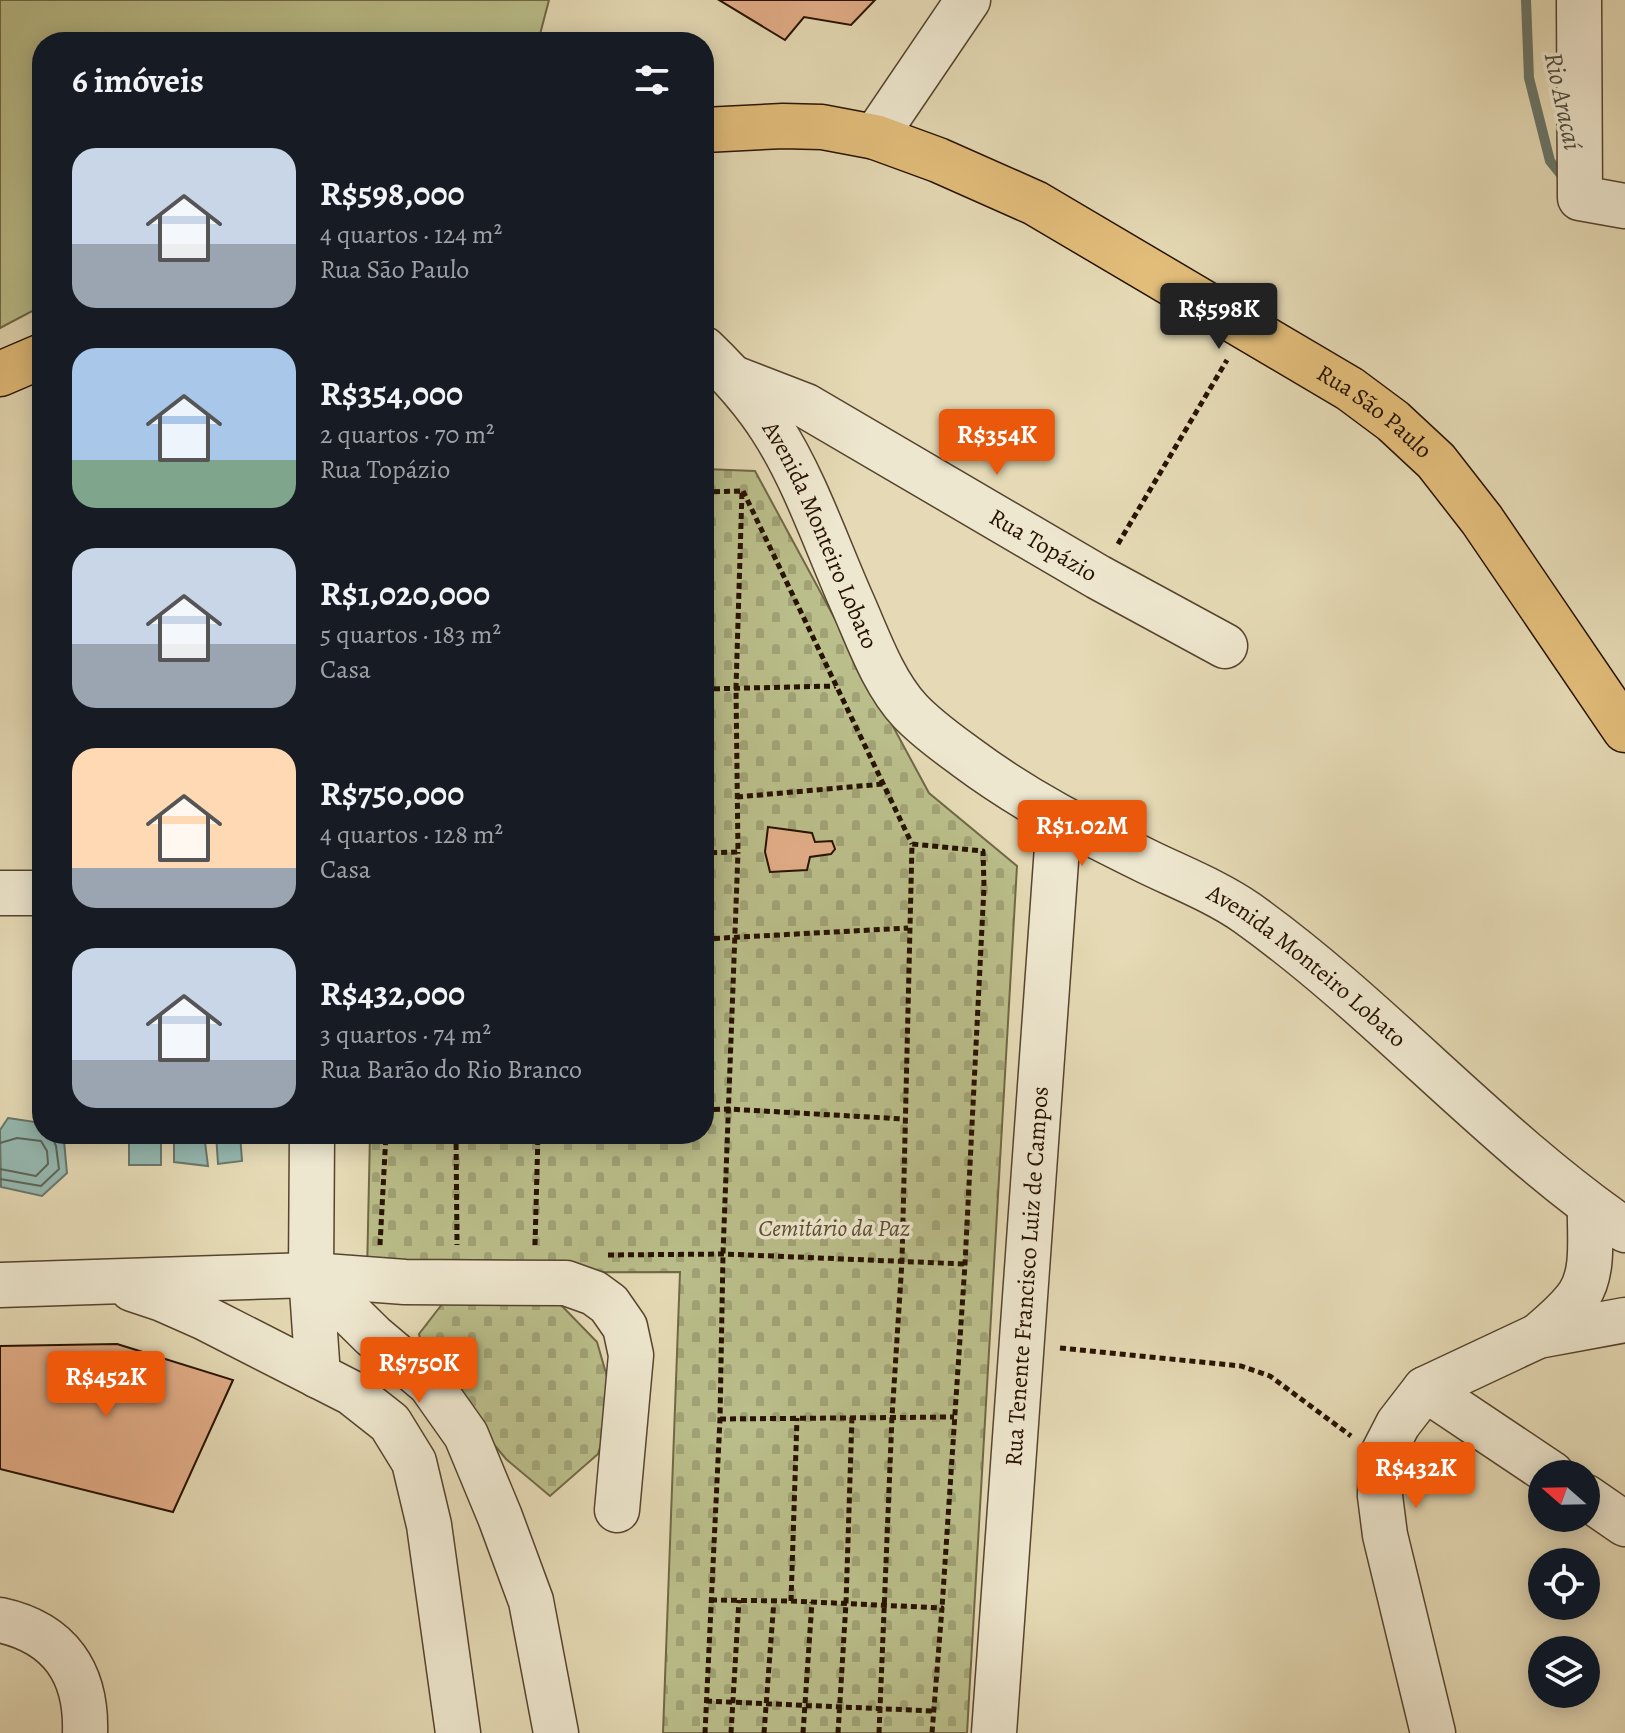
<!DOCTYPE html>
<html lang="pt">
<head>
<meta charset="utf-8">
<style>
	:root { --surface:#171b24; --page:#242831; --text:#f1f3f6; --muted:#9ea1a6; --accent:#ea580c }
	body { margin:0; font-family:Alegreya,serif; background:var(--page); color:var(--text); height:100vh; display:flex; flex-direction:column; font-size:30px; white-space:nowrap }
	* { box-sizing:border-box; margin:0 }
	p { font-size:26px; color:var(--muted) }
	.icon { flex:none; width:44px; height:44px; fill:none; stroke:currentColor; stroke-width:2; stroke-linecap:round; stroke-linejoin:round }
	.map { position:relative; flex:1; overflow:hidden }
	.drawer { position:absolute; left:32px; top:32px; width:682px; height:1112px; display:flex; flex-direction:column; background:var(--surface); border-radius:32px; box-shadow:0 4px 20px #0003 }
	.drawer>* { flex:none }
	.needle { width:52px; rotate:290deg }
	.fabs { position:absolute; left:1528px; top:1460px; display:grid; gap:16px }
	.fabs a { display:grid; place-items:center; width:72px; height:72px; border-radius:50%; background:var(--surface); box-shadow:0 4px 20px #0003; font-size:40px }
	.price { position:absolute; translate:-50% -68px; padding:0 18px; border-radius:8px; background:var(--accent); color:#fff; font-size:26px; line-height:52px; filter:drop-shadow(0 2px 4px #0008) }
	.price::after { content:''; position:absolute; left:50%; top:48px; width:24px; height:18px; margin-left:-12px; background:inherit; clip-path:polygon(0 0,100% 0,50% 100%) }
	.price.active { background:#222; color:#fff }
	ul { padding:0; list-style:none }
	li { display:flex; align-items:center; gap:24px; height:200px; padding:0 40px }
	li span { display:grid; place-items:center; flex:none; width:224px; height:160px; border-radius:24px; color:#555 }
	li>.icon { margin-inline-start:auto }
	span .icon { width:96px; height:96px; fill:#fffc; stroke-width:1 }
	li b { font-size:34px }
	h2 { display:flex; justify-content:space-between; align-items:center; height:96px; padding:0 40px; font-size:34px }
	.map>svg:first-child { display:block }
	.green { fill:#babe8a; stroke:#706846; stroke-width:2 }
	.cemetery { fill:url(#cemetery-stones); stroke:#706846; stroke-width:2 }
	.water { fill:#96bab2; stroke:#6a776b; stroke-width:2 }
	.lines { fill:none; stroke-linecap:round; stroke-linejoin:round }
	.shore { stroke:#5e665a; stroke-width:2 }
	.stream { stroke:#6a776b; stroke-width:10 }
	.building { fill:#e2ad88; stroke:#271201; stroke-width:2 }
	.minor-casing { stroke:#56442e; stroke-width:47 }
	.major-casing { stroke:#271201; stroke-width:47 }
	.path { stroke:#271201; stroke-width:5; stroke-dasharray:6 4; stroke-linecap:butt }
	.minor { stroke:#eee7cf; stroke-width:44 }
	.major { stroke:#e2bd7a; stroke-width:44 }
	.labels { text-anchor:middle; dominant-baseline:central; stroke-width:7; stroke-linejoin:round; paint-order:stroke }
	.street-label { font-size:24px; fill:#271201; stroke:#eee7cf }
	.park-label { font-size:24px; font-style:italic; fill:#5a4e31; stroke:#eee7cf }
	.water-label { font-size:26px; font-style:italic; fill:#4e4d3f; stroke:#eee7cf }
</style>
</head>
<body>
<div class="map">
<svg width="1625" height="1733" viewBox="0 0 1625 1733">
	<defs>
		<pattern id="cemetery-stones" width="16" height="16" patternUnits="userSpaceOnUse" patternTransform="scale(2)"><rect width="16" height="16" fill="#babe8a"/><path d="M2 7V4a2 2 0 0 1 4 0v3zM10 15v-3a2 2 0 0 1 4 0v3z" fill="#a0a275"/></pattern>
	</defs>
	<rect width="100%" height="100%" fill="#e5dab5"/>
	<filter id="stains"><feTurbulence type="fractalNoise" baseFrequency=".0025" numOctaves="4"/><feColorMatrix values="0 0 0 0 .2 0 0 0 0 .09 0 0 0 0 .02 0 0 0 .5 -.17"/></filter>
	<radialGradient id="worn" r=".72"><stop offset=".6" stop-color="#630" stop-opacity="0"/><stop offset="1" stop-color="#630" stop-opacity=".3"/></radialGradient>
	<path class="green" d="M0 0H549L538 42H42V306L0 328Z"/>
	<path class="cemetery" d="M704 469 755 471 929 793 1017 866 967 1733H663L680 1272 367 1273 370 1134H704Z
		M443 1303 560 1304 597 1342 614 1401 598 1454 550 1496 506 1459 425 1361 419 1334Z"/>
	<path class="water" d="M8 1118 42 1123V1134H56L64 1141 67 1173 42 1196 1 1187 0 1130Z
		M129 1134H161V1165H129Z
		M174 1134H204L208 1166 174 1162Z
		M216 1134H240L242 1161 218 1164Z"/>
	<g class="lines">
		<path class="shore" d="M0 1143 17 1138 41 1141 47 1151 48 1164 36 1176 0 1169
			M0 1179 41 1186 59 1169 56 1146 51 1134"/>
		<path class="stream" d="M1526 0 1529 78 1550 161 1566 181"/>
	</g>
	<path class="building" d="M719 0H875L851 25 804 17 785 40Z
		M768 827 812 833 815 842 832 841 835 849 831 854 810 857 807 870 770 872 765 852Z
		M117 1344 233 1380 173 1512 0 1469V1346Z"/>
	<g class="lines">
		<g class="minor-casing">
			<g id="minor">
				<path d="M1579 0 1580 198 1625 206"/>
				<path d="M875 137 968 0"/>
				<path id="s1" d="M704 349C729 373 753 399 772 429 805 480 827 546 852 602 868 638 883 682 910 711 927 729 947 743 966 757 1025 801 1083 830 1148 862 1181 878 1217 892 1247 913 1380 1008 1489 1136 1625 1230"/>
				<path id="s2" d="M736 379 806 406 1098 577 1225 646"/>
				<path d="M0 893H42"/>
				<path d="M312 1134 311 1275 318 1376"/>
				<path d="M311 1275 405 1282 566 1283 594 1293 609 1304 625 1327 631 1355 617 1510"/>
				<path d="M0 1285 311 1275 373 1336 430 1384 466 1435 500 1517 531 1601 556 1733"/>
				<path d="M132 1289 162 1299 205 1318 352 1393 390 1423 414 1462 429 1525 458 1733"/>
				<path d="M1538 1336C1552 1324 1569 1310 1579 1295 1595 1271 1589 1233 1590 1206"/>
				<path d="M1425 1389 1552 1474"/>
				<path d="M1586 1497 1625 1524"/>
				<path d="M0 1620C60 1633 87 1673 85 1733"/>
				<path id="s3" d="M994 1733 1059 819"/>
				<path d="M1433 1733 1385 1535 1380 1496 1381 1457 1398 1424 1425 1389 1538 1336 1625 1320"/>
			</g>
		</g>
		<g class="major-casing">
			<g id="major">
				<path id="s4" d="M704 130 783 126 822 127 875 137 938 160 1035 203 1350 389 1393 421 1436 461 1482 520 1625 730"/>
				<path d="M0 374 42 356"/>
			</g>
		</g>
		<path class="path" d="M743 491 912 844
			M704 492 742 491 736 688 738 852 704 853
			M1118 544 1227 360
			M704 689 836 686
			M737 797 883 784
			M704 939 908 928
			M704 1110 728 1109 904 1119
			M456 1134 457 1245
			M380 1245 386 1134
			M535 1245 538 1134
			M608 1255 723 1254 965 1264
			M1060 1348 1241 1366 1270 1376 1351 1436
			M720 1419 954 1417
			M711 1600 791 1601 942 1608 932 1733
			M791 1601 797 1418
			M706 1701 934 1711
			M705 1733 720 1419 723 1254 738 852
			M731 1733 739 1600
			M764 1733 774 1600
			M803 1733 812 1602
			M838 1733 846 1603 852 1417
			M879 1733 892 1417 902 1261 912 844 983 851 984 887 965 1264 942 1608"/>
		<use href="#minor" class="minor"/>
		<use href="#major" class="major"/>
	</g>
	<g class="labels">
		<g class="street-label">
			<text stroke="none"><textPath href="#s4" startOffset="744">Rua São Paulo</textPath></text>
			<text stroke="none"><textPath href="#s1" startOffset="222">Avenida Monteiro Lobato</textPath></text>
			<text stroke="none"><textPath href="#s2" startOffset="350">Rua Topázio</textPath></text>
			<text stroke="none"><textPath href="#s1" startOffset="894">Avenida Monteiro Lobato</textPath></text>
			<text stroke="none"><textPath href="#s3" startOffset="458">Rua Tenente Francisco Luiz de Campos</textPath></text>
		</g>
		<g class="park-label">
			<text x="834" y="1228">Cemitário da Paz</text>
		</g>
		<g class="water-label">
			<text transform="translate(1563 101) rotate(78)">Rio Aracaí</text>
		</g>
	</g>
	<rect width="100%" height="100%" filter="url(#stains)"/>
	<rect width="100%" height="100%" fill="url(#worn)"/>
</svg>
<div class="fabs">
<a><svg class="needle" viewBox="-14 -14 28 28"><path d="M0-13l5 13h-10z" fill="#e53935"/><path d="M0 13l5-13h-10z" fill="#9ea1a6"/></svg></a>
<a><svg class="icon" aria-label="locate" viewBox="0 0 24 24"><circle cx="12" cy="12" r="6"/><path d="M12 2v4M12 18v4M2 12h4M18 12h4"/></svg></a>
<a><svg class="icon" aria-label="layers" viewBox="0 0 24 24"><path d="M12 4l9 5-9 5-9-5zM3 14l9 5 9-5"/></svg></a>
</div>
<b class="price active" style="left:1219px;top:351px">R$598K</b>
<b class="price" style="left:997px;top:477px">R$354K</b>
<b class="price" style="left:1082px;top:868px">R$1.02M</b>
<b class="price" style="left:419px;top:1405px">R$750K</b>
<b class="price" style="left:106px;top:1419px">R$452K</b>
<b class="price" style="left:1416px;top:1510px">R$432K</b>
<section class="drawer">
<h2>6 imóveis<svg class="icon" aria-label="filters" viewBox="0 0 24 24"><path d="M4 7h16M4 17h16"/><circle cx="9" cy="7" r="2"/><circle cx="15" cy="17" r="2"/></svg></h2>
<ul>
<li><span style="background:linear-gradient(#c9d6e8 60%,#9aa5b1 0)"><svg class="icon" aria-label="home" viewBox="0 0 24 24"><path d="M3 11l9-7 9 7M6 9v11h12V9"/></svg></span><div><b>R$598,000</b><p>4 quartos · 124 m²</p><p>Rua São Paulo</p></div></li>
<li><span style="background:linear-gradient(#a9c7e8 70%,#7fa58c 0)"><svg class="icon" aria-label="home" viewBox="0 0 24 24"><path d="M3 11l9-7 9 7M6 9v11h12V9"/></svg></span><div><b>R$354,000</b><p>2 quartos · 70 m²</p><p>Rua Topázio</p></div></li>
<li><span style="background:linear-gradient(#c9d6e8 60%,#9aa5b1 0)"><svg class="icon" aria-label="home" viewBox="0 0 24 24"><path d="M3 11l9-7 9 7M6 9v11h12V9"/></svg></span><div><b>R$1,020,000</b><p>5 quartos · 183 m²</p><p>Casa</p></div></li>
<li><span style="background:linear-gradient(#ffd9b3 75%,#9aa5b1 0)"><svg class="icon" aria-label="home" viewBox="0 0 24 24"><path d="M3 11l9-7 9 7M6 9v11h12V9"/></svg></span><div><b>R$750,000</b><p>4 quartos · 128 m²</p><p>Casa</p></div></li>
<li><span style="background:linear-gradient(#c9d6e8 70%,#9aa5b1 0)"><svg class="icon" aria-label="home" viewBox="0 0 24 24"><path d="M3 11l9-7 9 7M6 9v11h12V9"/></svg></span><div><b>R$432,000</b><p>3 quartos · 74 m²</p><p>Rua Barão do Rio Branco</p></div></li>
</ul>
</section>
</div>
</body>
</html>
